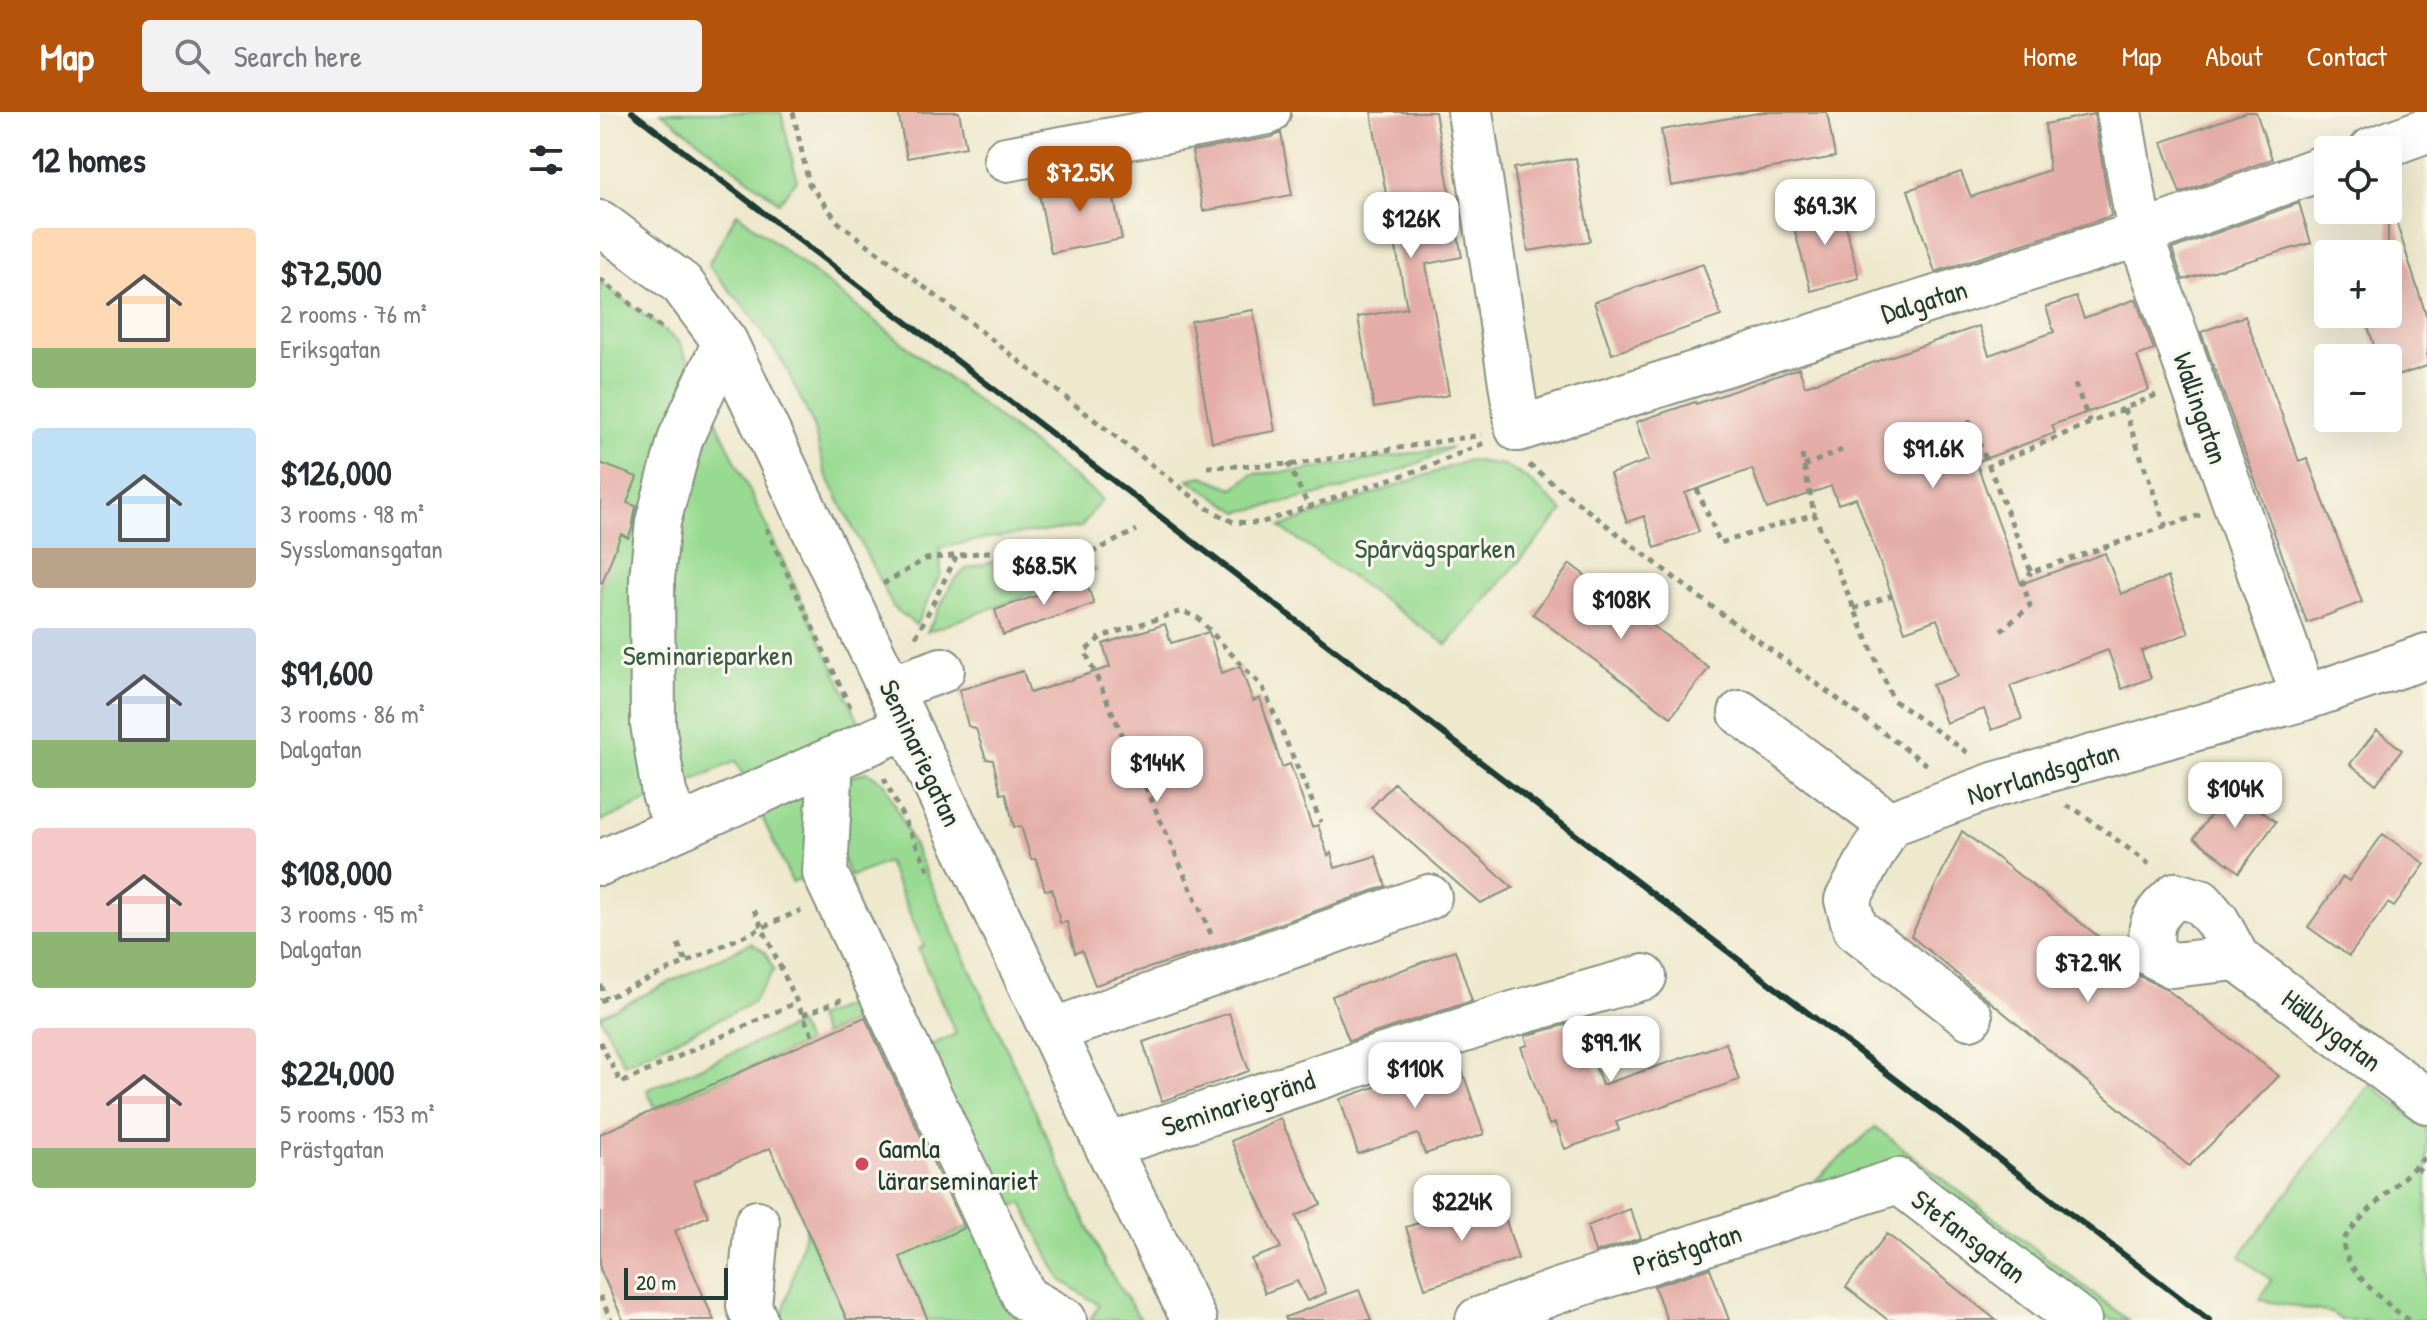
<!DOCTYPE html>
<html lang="en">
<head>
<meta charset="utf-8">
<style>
	:root { --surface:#fff; --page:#f2f2f3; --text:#2b2b33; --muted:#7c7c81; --accent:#b45309 }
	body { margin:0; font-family:"Patrick Hand",sans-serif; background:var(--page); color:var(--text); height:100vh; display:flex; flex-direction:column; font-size:30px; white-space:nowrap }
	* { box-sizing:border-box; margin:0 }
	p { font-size:26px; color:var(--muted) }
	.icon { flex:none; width:44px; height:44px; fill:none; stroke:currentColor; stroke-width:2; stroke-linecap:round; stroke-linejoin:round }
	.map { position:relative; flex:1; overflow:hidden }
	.panel { display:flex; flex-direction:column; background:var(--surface); width:600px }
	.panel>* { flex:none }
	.tools { position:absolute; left:1714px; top:24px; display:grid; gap:16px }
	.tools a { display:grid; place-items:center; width:88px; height:88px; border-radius:8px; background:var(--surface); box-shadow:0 8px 32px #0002; font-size:40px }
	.scale { position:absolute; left:24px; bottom:20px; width:104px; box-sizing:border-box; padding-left:8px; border:4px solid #1f3d34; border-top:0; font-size:22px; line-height:28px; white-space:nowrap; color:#1f3d34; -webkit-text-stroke:6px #fbf7ec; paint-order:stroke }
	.price { position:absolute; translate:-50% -68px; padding:0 18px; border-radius:16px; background:#fff; color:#222; font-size:26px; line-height:52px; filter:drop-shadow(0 2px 4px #0008) }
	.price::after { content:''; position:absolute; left:50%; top:48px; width:24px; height:18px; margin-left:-12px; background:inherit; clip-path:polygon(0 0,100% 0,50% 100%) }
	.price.on { background:var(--accent); color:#fff }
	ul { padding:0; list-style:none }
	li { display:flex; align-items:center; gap:24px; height:200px; padding:0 32px }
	li span { display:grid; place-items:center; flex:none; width:224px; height:160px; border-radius:8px; color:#555 }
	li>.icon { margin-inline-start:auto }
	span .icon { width:96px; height:96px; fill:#fffc; stroke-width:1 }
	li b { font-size:34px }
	h2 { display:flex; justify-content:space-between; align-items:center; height:96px; padding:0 32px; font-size:34px }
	header { display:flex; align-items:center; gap:48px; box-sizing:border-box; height:112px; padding:0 40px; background:var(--accent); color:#fff }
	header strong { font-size:38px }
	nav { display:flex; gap:44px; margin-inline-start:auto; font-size:28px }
	.search { width:560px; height:72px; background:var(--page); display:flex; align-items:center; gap:20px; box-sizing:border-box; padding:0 28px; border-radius:8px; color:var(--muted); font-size:30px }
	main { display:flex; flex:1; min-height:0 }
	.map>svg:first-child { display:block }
	.green { fill:#98da91; stroke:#5c8c62; stroke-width:2 }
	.building { fill:#e4aca6 }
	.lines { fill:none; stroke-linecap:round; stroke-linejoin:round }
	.minor-casing { stroke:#869280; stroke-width:48 }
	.path { stroke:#869280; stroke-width:5; stroke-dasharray:6 6; stroke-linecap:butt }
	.minor { stroke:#fff; stroke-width:44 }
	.rail { stroke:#1f3d34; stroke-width:6 }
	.poi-dot { fill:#d1495b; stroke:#fbf7ec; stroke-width:3 }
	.labels { text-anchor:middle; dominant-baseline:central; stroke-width:6; stroke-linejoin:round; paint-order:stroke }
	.street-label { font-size:28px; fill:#1f3d34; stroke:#fbf7ec }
	.park-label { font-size:28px; fill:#375c47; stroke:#fbf7ec }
	.poi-label { font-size:28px; fill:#1f3d34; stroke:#fbf7ec; text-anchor:start }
</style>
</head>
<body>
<header>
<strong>Map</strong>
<div class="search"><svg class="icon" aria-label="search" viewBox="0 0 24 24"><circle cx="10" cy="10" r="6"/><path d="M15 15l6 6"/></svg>Search here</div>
<nav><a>Home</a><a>Map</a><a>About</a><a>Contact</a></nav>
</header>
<main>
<section class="panel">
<h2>12 homes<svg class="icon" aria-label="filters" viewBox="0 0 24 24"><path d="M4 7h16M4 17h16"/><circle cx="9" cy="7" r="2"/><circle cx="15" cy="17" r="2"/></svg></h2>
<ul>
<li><span style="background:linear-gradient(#ffd9b3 75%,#8fb573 0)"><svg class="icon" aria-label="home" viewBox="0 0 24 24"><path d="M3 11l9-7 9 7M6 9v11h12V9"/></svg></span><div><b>$72,500</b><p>2 rooms · 76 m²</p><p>Eriksgatan</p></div></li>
<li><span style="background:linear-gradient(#bfe0f5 75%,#b9a48a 0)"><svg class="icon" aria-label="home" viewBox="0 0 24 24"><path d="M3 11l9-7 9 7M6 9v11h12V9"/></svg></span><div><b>$126,000</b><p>3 rooms · 98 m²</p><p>Sysslomansgatan</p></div></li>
<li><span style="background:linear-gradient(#c9d6e8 70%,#8fb573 0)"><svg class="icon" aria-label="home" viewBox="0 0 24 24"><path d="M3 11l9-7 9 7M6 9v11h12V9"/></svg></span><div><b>$91,600</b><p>3 rooms · 86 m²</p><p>Dalgatan</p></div></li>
<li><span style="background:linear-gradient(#f6c9c9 65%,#8fb573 0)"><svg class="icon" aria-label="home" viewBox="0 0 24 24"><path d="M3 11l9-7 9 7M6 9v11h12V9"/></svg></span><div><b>$108,000</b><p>3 rooms · 95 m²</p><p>Dalgatan</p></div></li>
<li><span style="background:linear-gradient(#f6c9c9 75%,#8fb573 0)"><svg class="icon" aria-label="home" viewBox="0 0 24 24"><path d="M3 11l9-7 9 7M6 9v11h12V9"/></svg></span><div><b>$224,000</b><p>5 rooms · 153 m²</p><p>Prästgatan</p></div></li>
</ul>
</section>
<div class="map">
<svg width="1827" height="1208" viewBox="0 0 1827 1208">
	<rect width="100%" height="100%" fill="#fbf7ec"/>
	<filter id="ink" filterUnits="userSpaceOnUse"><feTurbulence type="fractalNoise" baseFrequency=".0125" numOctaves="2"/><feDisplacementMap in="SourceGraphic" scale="16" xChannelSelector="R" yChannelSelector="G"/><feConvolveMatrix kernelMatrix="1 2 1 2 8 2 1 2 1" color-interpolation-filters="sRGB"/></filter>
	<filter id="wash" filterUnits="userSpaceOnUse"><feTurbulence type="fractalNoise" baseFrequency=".006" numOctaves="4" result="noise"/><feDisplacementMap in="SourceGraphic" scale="32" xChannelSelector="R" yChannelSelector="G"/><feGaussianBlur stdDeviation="1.8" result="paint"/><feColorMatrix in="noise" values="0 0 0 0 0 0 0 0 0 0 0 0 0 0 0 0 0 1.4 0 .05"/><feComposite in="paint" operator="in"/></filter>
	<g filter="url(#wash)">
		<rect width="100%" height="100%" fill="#eee8cd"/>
		<path class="green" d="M61 0H181L197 68 179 90Z
			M137 101 502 387 481 415 388 426 340 436 341 461 316 513 293 495 225 360 212 310 184 252 151 203 108 153Z
			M0 170 79 230 265 622 147 671 136 649 0 710Z
			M852 335C793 368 705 387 639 400L588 367 603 364 633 376 653 362 699 359Z
			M869 348 903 353 925 365 963 399 847 533 680 415Z
			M407 446 433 454 484 451 496 458 327 520 353 469 366 457Z
			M267 660 285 671 506 1154 541 1208H490L499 1193 461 1168 422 1091 397 1103 326 935 356 922 318 837 324 834 287 750 250 765 233 723 242 675 252 664Z
			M199 680 217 693 211 763 192 770 157 694Z
			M151 831 165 840 174 858 151 892 24 952 0 904Z
			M257 889 279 898 223 923 216 906Z
			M198 912 206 931 56 997 47 978Z
			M1770 972 1827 1017V1208H1741L1732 1201 1660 1188 1671 1168 1640 1144Z
			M1275 1015 1528 1208H1512L1319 1060 1201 1081Z
			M374 1112 429 1208H328L289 1122 336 1129Z
			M206 1117 247 1208H181Z"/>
		<g id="blocks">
			<path class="building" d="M298 0H359L366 35 307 46Z
				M771 0H835L862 145 826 152 849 283 774 296 758 205 807 196Z
				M1164 0H1227L1235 45 1071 74 1061 18Z
				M1646 0H1656L1672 47 1580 81 1562 30Z
				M1494 2 1511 104 1335 160 1308 78 1361 60 1371 85 1449 58 1445 12Z
				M681 21 692 83 603 99 592 39 672 25Z
				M976 46 990 129 928 139 914 56Z
				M509 63 522 127 451 141 438 77Z
				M1699 91 1711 131 1583 168 1572 137Z
				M1240 92 1259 166 1211 179 1191 105Z
				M1794 103 1827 206V254L1788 267V246H1778L1764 202H1788V104Z
				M1103 152 1121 204 1012 242 994 190Z
				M1476 185 1484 206 1536 187 1554 238 1537 244 1549 278 1452 313 1455 321 1376 350 1421 472 1505 441 1521 482 1568 465 1589 521 1541 539 1551 566 1522 577 1508 538 1410 574 1422 607 1392 618 1384 597 1346 611 1332 573 1358 564 1337 507 1305 519 1256 386 1238 392 1231 374 1167 397 1152 357 1085 381 1099 420 1055 436 1044 404 1027 410 1010 362 1049 348 1036 310 1095 290 1096 292 1199 256 1205 274 1379 214 1389 243 1454 220 1446 195Z
				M653 198 675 319 612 330 591 209Z
				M1645 204 1699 349 1707 346 1762 490 1707 511 1601 220Z
				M0 351 37 365 27 391 36 394 32 417 28 426 21 422 2 471 0 470Z
				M970 452 1109 556 1071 605 933 502Z
				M485 467 494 492 403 523 395 498Z
				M565 512 571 531 609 520 622 561 640 554 653 589 660 586 682 655 690 652 712 715 718 713 728 744 731 741 735 756 776 744 786 774 605 838 495 873 482 839 475 841 467 810 460 811 452 777 445 778 436 747H431L421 714 414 715 406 681 401 682 393 648 386 647 376 617 368 614 359 578 423 559 430 581 510 555 503 532Z
				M1777 618 1802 638 1776 672 1750 652Z
				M794 671 913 776 880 791 771 696Z
				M1630 676 1676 710 1639 760 1594 726Z
				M1362 719 1529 848 1533 858 1541 865 1565 876 1679 964 1589 1054 1311 824Z
				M1783 722 1825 752 1794 795 1788 791 1749 844 1708 815 1743 765 1749 769Z
				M855 838 872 889 749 929 732 884Z
				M629 901 649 959 562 989 543 930Z
				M265 905 364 1116 300 1145 328 1208H247L170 1036 94 1069 108 1104 75 1119 114 1208H23L0 1157V1022Z
				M979 909 1002 973 1126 931 1139 968 1016 1010 1019 1018 965 1037 955 1011 949 1013 921 935 928 933 925 924Z
				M858 946 884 1022 825 1042 818 1022 758 1042 740 987Z
				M680 1006 721 1092 696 1104 726 1181 707 1189 697 1169 665 1181 651 1147 681 1136 631 1029Z
				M899 1086 918 1147 825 1176 806 1115Z
				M1030 1097 1041 1126 995 1141 987 1114Z
				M1287 1122 1396 1208H1288L1246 1175Z
				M1110 1156 1129 1208H1067L1054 1174Z
				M759 1178 771 1208H686L685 1205Z"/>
		</g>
	</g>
	<g filter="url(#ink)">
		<use href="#blocks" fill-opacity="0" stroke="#869280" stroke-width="2"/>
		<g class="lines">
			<g class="minor-casing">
				<path id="minor" d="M870 0 918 317 1540 122 1728 54
					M1519 0 1540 122 1704 586
					M1772 38 1827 18
					M406 47 668 0
					M0 111 82 172 125 230 507 1034 594 1208
					M291 576 342 558
					M1141 601 1289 712
					M231 648 225 761 425 1186 464 1208
					M1289 712 1397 672 1704 586 1827 544
					M1289 712 1247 788 1255 816 1370 905
					M78 716 64 681 53 612 52 466 58 410 81 325 125 230
					M0 751 307 614
					M1637 846 1572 853 1553 843C1548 811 1553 804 1576 783L1601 790 1617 809 1637 846 1827 989
					M452 919 829 785
					M507 1034 916 901 1044 865
					M155 1208 149 1194 157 1111
					M878 1208 958 1179 1298 1069 1479 1208"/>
			</g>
			<path class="path" d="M193 0 209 72 239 111 340 187 607 396 633 410 660 411 830 354 884 331
				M0 167 66 220
				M1475 272 1490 311
				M1556 283 1389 354 1431 460 1600 403
				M1524 297 1566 415
				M1369 308 1389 354
				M1202 343 1214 402
				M688 351 709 396
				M929 353 1111 494 1330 655
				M1204 354 1242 338
				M607 355 697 352 881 323
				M1097 377 1120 431 1214 402 1293 588 1368 641
				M166 416 252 599
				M283 472 326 447 413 437 491 441 537 418
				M1254 497 1292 483
				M1401 519 1430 494 1423 471 1431 460
				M316 525 356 445
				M284 666 330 761
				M1466 694 1475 697 1552 754
				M154 798 214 927
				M611 822 485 539 501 525 582 499 598 506 663 576 721 710
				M78 832 86 850
				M0 873 6 886
				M0 889 201 798
				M203 903 243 887
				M0 930 21 971 197 890
				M1816 1055 1827 1063
				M0 1184 11 1208
				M1809 1208C1790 1196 1738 1153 1744 1128 1747 1116 1813 1057 1827 1043"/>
			<use href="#minor" class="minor"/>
			<path class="rail" d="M32 0 1609 1208"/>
		</g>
	</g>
	<circle class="poi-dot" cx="262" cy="1052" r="8"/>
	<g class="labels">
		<g class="street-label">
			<text transform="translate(1324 189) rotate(-17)">Dalgatan</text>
			<text transform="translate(1601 296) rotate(71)">Wallingatan</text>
			<text transform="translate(321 641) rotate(65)">Seminariegatan</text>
			<text transform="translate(1443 661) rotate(-17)">Norrlandsgatan</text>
			<text transform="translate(1732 918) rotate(37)">Hällbygatan</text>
			<text transform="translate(638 991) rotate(-18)">Seminariegränd</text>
			<text transform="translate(1369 1124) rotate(37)">Stefansgatan</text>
			<text transform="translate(1087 1137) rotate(-18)">Prästgatan</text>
		</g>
		<g class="park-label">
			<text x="835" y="436">Spårvägsparken</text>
			<text x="108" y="543">Seminarieparken</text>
		</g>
		<g class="poi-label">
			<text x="278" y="1036">Gamla<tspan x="278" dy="32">lärarseminariet</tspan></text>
		</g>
	</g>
</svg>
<div class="tools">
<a><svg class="icon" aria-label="locate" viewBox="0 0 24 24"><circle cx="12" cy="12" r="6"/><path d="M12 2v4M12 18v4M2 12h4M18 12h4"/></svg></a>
<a>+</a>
<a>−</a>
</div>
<div class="scale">20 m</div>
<b class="price on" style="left:480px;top:102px">$72.5K</b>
<b class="price" style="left:1225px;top:135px">$69.3K</b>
<b class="price" style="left:811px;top:148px">$126K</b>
<b class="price" style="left:1333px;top:378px">$91.6K</b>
<b class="price" style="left:444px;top:495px">$68.5K</b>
<b class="price" style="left:1021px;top:529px">$108K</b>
<b class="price" style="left:557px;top:692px">$144K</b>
<b class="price" style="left:1635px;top:718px">$104K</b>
<b class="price" style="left:1488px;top:892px">$72.9K</b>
<b class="price" style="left:1011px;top:972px">$99.1K</b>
<b class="price" style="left:815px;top:998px">$110K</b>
<b class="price" style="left:862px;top:1131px">$224K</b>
</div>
</main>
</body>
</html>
